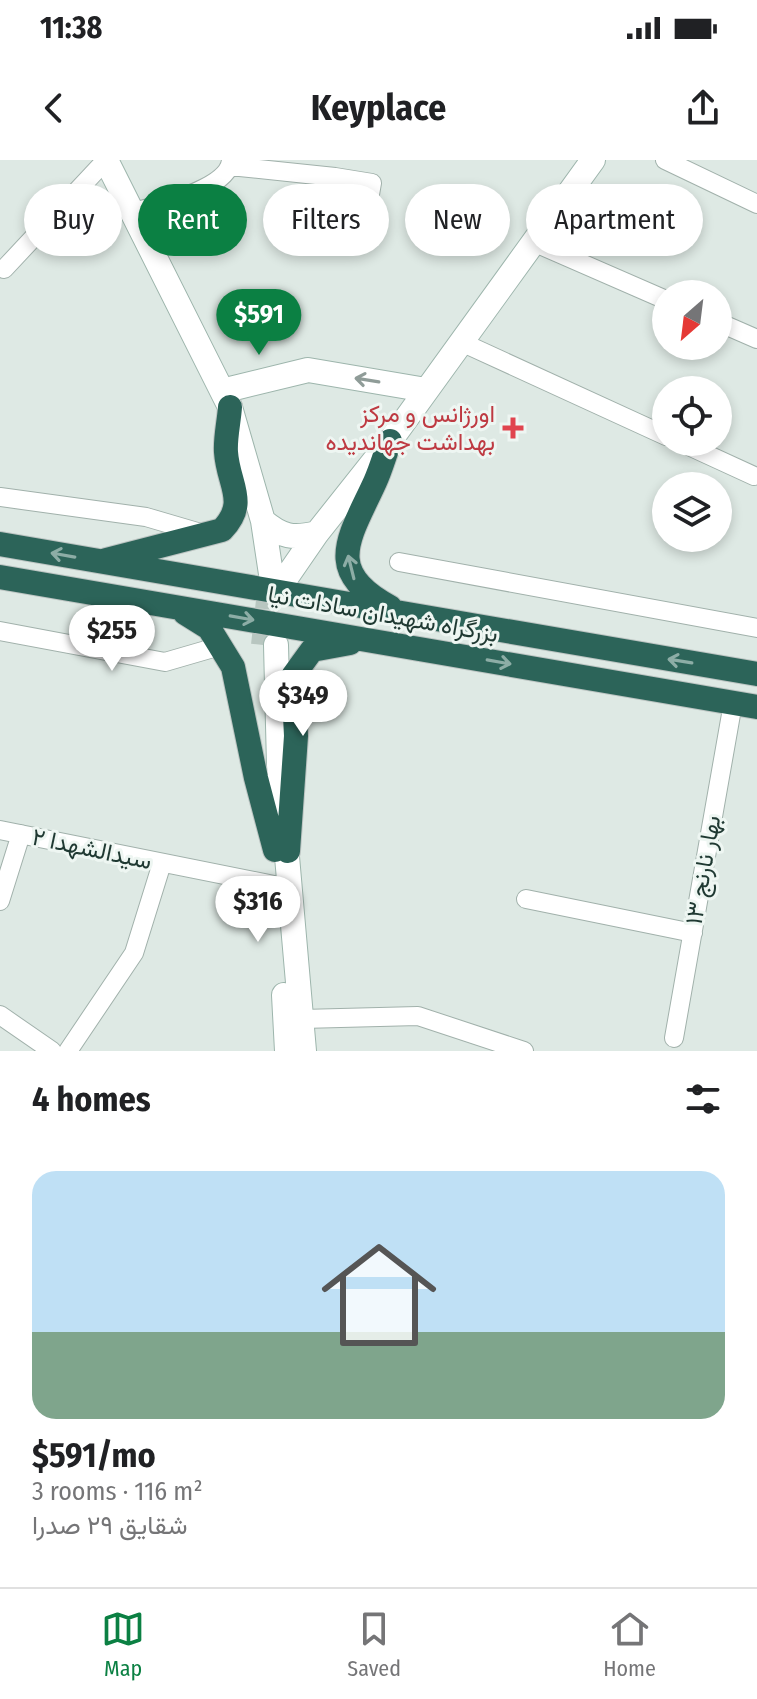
<!DOCTYPE html>
<html lang="en">
<head>
<meta charset="utf-8">
<style>
	:root { --surface:#fff; --page:#f2f2f2; --text:#202124; --muted:#757577; --line:#e0e0e0; --accent:#0b8043 }
	body { margin:0; font-family:"Fira Sans Condensed",Vazirmatn,sans-serif; background:var(--page); color:var(--text); height:100vh; display:flex; flex-direction:column; font-size:30px; white-space:nowrap }
	* { box-sizing:border-box; margin:0 }
	p { font-size:26px; color:var(--muted) }
	.icon { flex:none; width:44px; height:44px; fill:none; stroke:currentColor; stroke-width:2; stroke-linecap:round; stroke-linejoin:round }
	.map { position:relative; height:891px; overflow:hidden }
	.drawer { display:flex; flex-direction:column; background:var(--surface); flex:1 }
	.drawer>* { flex:none }
	.hud { position:absolute; left:24px; top:24px; width:710px; height:72px; display:flex; gap:16px }
	.needle { width:52px; rotate:208deg }
	.fabs { position:absolute; left:652px; top:120px; display:grid; gap:16px }
	.fabs a { display:grid; place-items:center; width:80px; height:80px; border-radius:50%; background:var(--surface); box-shadow:0 4px 12px #0003; font-size:40px }
	.price { position:absolute; translate:-50% -68px; padding:0 18px; border-radius:28px; background:#fff; color:#222; font-size:26px; line-height:52px; filter:drop-shadow(0 2px 4px #0008) }
	.price::after { content:''; position:absolute; left:50%; top:48px; width:24px; height:18px; margin-left:-12px; background:inherit; clip-path:polygon(0 0,100% 0,50% 100%) }
	.price.on { background:var(--accent); color:#fff }
	ul { padding:0; list-style:none }
	li { display:grid; align-content:center; gap:16px; height:424px; padding:0 32px }
	li+li { border-top:2px solid var(--line) }
	li span { display:grid; place-items:center; height:248px; border-radius:24px; color:#555 }
	li>.icon { margin-inline-start:auto }
	span .icon { width:144px; height:144px; fill:#fffc; stroke-width:1 }
	li b { font-size:34px }
	h2 { display:flex; justify-content:space-between; align-items:center; height:96px; padding:0 32px; font-size:34px }
	.chip { padding:0 28px; border-radius:36px; background:var(--surface); box-shadow:0 4px 12px #0003; font-size:28px; line-height:72px }
	.chip.on { background:var(--accent); color:#fff }
	.status { display:flex; justify-content:space-between; align-items:center; height:56px; padding:0 40px; background:var(--surface); direction:ltr }
	.status svg { height:22px; fill:currentColor }
	header { display:flex; justify-content:space-between; align-items:center; height:104px; padding:0 32px; background:var(--surface); font-size:36px; font-weight:700 }
	.dock { display:flex; justify-content:space-around; align-items:center; height:112px; border-top:2px solid var(--line); background:var(--surface); font-size:22px; color:var(--muted) }
	.dock a { display:grid; justify-items:center; gap:4px }
	.dock .on { color:var(--accent) }
	.map>svg:first-child { display:block }
	.lines { fill:none; stroke-linecap:round; stroke-linejoin:round }
	.secondary-tunnel { stroke:#b8c6c0; stroke-width:24; stroke-dasharray:24 12; stroke-linecap:butt }
	.street-casing { stroke:#a1b1ab; stroke-width:20 }
	.secondary-casing { stroke:#9db5ac; stroke-width:26 }
	.highway-casing { stroke:#bcc4c2; stroke-width:26 }
	.street { stroke:#fff; stroke-width:18 }
	.secondary { stroke:#fff; stroke-width:24 }
	.highway { stroke:#2c6459; stroke-width:24 }
	.oneway { stroke:#8f9c98 }
	.oneway2 { stroke:#8dada6 }
	.health-dot { fill:#e0444e; stroke:#eef6f2; stroke-width:3 }
	.labels { text-anchor:middle; dominant-baseline:central; stroke-width:6; stroke-linejoin:round; paint-order:stroke }
	.health-label { font-size:24px; fill:#be3a42; stroke:#eef6f2; text-anchor:end }
	.street-label { font-size:24px; fill:#1f3932; stroke:#eef6f2 }
</style>
</head>
<body>
<div class="status"><b>11:38</b><svg viewBox="0 0 49 12"><path d="M0 12V9h3v3zM5 12V6h3v6zM10 12V3h3v9zM15 12V0h3v12zM26 1h20v11H26zM47 4h2v5h-2z"/></svg></div>
<header><svg class="icon" aria-label="back" viewBox="0 0 24 24"><path d="M15 5l-7 7 7 7"/></svg>Keyplace<svg class="icon" aria-label="share" viewBox="0 0 24 24"><path d="M12 15V3M7 8l5-5 5 5M5 13v7h14v-7"/></svg></header>
<div class="map">
<svg width="757" height="891" viewBox="0 0 757 891">
	<rect width="100%" height="100%" fill="#dee9e4"/>
	<g class="lines">
		<path class="secondary-tunnel" d="M263 485 271 414"/>
		<g class="street-casing">
			<path id="street" d="M665 0 757 44
				M230 6 335 17 372 23 363 74
				M134 52C158 45 229 29 231 0
				M533 82 666 140
				M4 109 106 0
				M718 162 757 179
				M461 182 666 276
				M680 282 754 316
				M0 337 146 357 204 374
				M399 402 757 468
				M0 471 165 502 220 486
				M0 670 279 726
				M526 739 693 773
				M0 741 21 674
				M0 855 52 891
				M302 859 418 856 524 891
				M674 878 733 543
				M68 891 134 793 162 703"/>
		</g>
		<g class="secondary-casing">
			<path id="secondary" d="M106 0 230 247 263 361 271 414
				M222 231 308 210 426 230
				M263 361C282 377 293 379 317 373
				M286 418 317 373 390 281 593 0
				M276 485 279 605 304 891
				M284 835 287 891"/>
		</g>
		<g class="highway-casing">
			<path id="highway" d="M390 281C385 294 381 309 375 322 350 377 322 411 390 447
				M0 384 757 514
				M106 400 222 370C249 342 228 325 226 292 225 278 229 262 230 247
				M0 417 757 547
				M185 453 209 468 233 507 256 618 275 690
				M288 691 296 576 293 516 312 490 350 483"/>
		</g>
		<use href="#street" class="street"/>
		<use href="#secondary" class="secondary"/>
		<use href="#highway" class="highway"/>
	</g>
	<defs><path id="oneway-shaft" d="M-6 0H5M1.5-3L5.5 0L1.5 3" fill="none" stroke-width="1.6" stroke-linecap="round" stroke-linejoin="round" transform="scale(2)"/></defs>
	<use class="oneway" href="#oneway-shaft" transform="translate(367 220) rotate(-171)"/>
	<g class="oneway2">
		<use href="#oneway-shaft" transform="translate(63 395) rotate(-170)"/>
		<use href="#oneway-shaft" transform="translate(351 407) rotate(-104)"/>
		<use href="#oneway-shaft" transform="translate(242 458) rotate(10)"/>
		<use href="#oneway-shaft" transform="translate(680 501) rotate(-171)"/>
		<use href="#oneway-shaft" transform="translate(499 502) rotate(10)"/>
	</g>
	<path class="health-dot" d="M509 256h8v8h8v8h-8v8h-8v-8h-8v-8h8z"/>
	<g class="labels">
		<g class="health-label">
			<text x="495" y="254">اورژانس و مرکز<tspan x="495" dy="28">بهداشت جهاندیده</tspan></text>
		</g>
		<g class="street-label">
			<text transform="translate(383 454) rotate(10)">بزرگراه شهیدان سادات نیا</text>
			<text transform="translate(92 689) rotate(12)">سیدالشهدا ۲</text>
			<text transform="translate(703 710) rotate(-80)">بهار نارنج ۱۳</text>
		</g>
	</g>
</svg>
<div class="fabs">
<a><svg class="needle" viewBox="-14 -14 28 28"><path d="M0-13l5 13h-10z" fill="#e53935"/><path d="M0 13l5-13h-10z" fill="#757577"/></svg></a>
<a><svg class="icon" aria-label="locate" viewBox="0 0 24 24"><circle cx="12" cy="12" r="6"/><path d="M12 2v4M12 18v4M2 12h4M18 12h4"/></svg></a>
<a><svg class="icon" aria-label="layers" viewBox="0 0 24 24"><path d="M12 4l9 5-9 5-9-5zM3 14l9 5 9-5"/></svg></a>
</div>
<b class="price on" style="left:259px;top:197px">$591</b>
<b class="price" style="left:112px;top:513px">$255</b>
<b class="price" style="left:303px;top:578px">$349</b>
<b class="price" style="left:258px;top:784px">$316</b>
<div class="hud">
<a class="chip">Buy</a>
<a class="chip on">Rent</a>
<a class="chip">Filters</a>
<a class="chip">New</a>
<a class="chip">Apartment</a>
</div>
</div>
<section class="drawer">
<h2>4 homes<svg class="icon" aria-label="filters" viewBox="0 0 24 24"><path d="M4 7h16M4 17h16"/><circle cx="9" cy="7" r="2"/><circle cx="15" cy="17" r="2"/></svg></h2>
<ul>
<li><span style="background:linear-gradient(#bfe0f5 65%,#7fa58c 0)"><svg class="icon" aria-label="home" viewBox="0 0 24 24"><path d="M3 11l9-7 9 7M6 9v11h12V9"/></svg></span><div><b>$591/mo</b><p>3 rooms · 116 m²</p><p>شقایق ۲۹ صدرا</p></div></li>
</ul>
</section>
<nav class="dock">
<a class="on"><svg class="icon" aria-label="map" viewBox="0 0 24 24"><path d="M3 6l6-2 6 2 6-2v14l-6 2-6-2-6 2zM9 4v14M15 6v14"/></svg>Map</a>
<a><svg class="icon" aria-label="saved" viewBox="0 0 24 24"><path d="M7 4h10v16l-5-4-5 4z"/></svg>Saved</a>
<a><svg class="icon" aria-label="home" viewBox="0 0 24 24"><path d="M3 11l9-7 9 7M6 9v11h12V9"/></svg>Home</a>
</nav>
</body>
</html>
